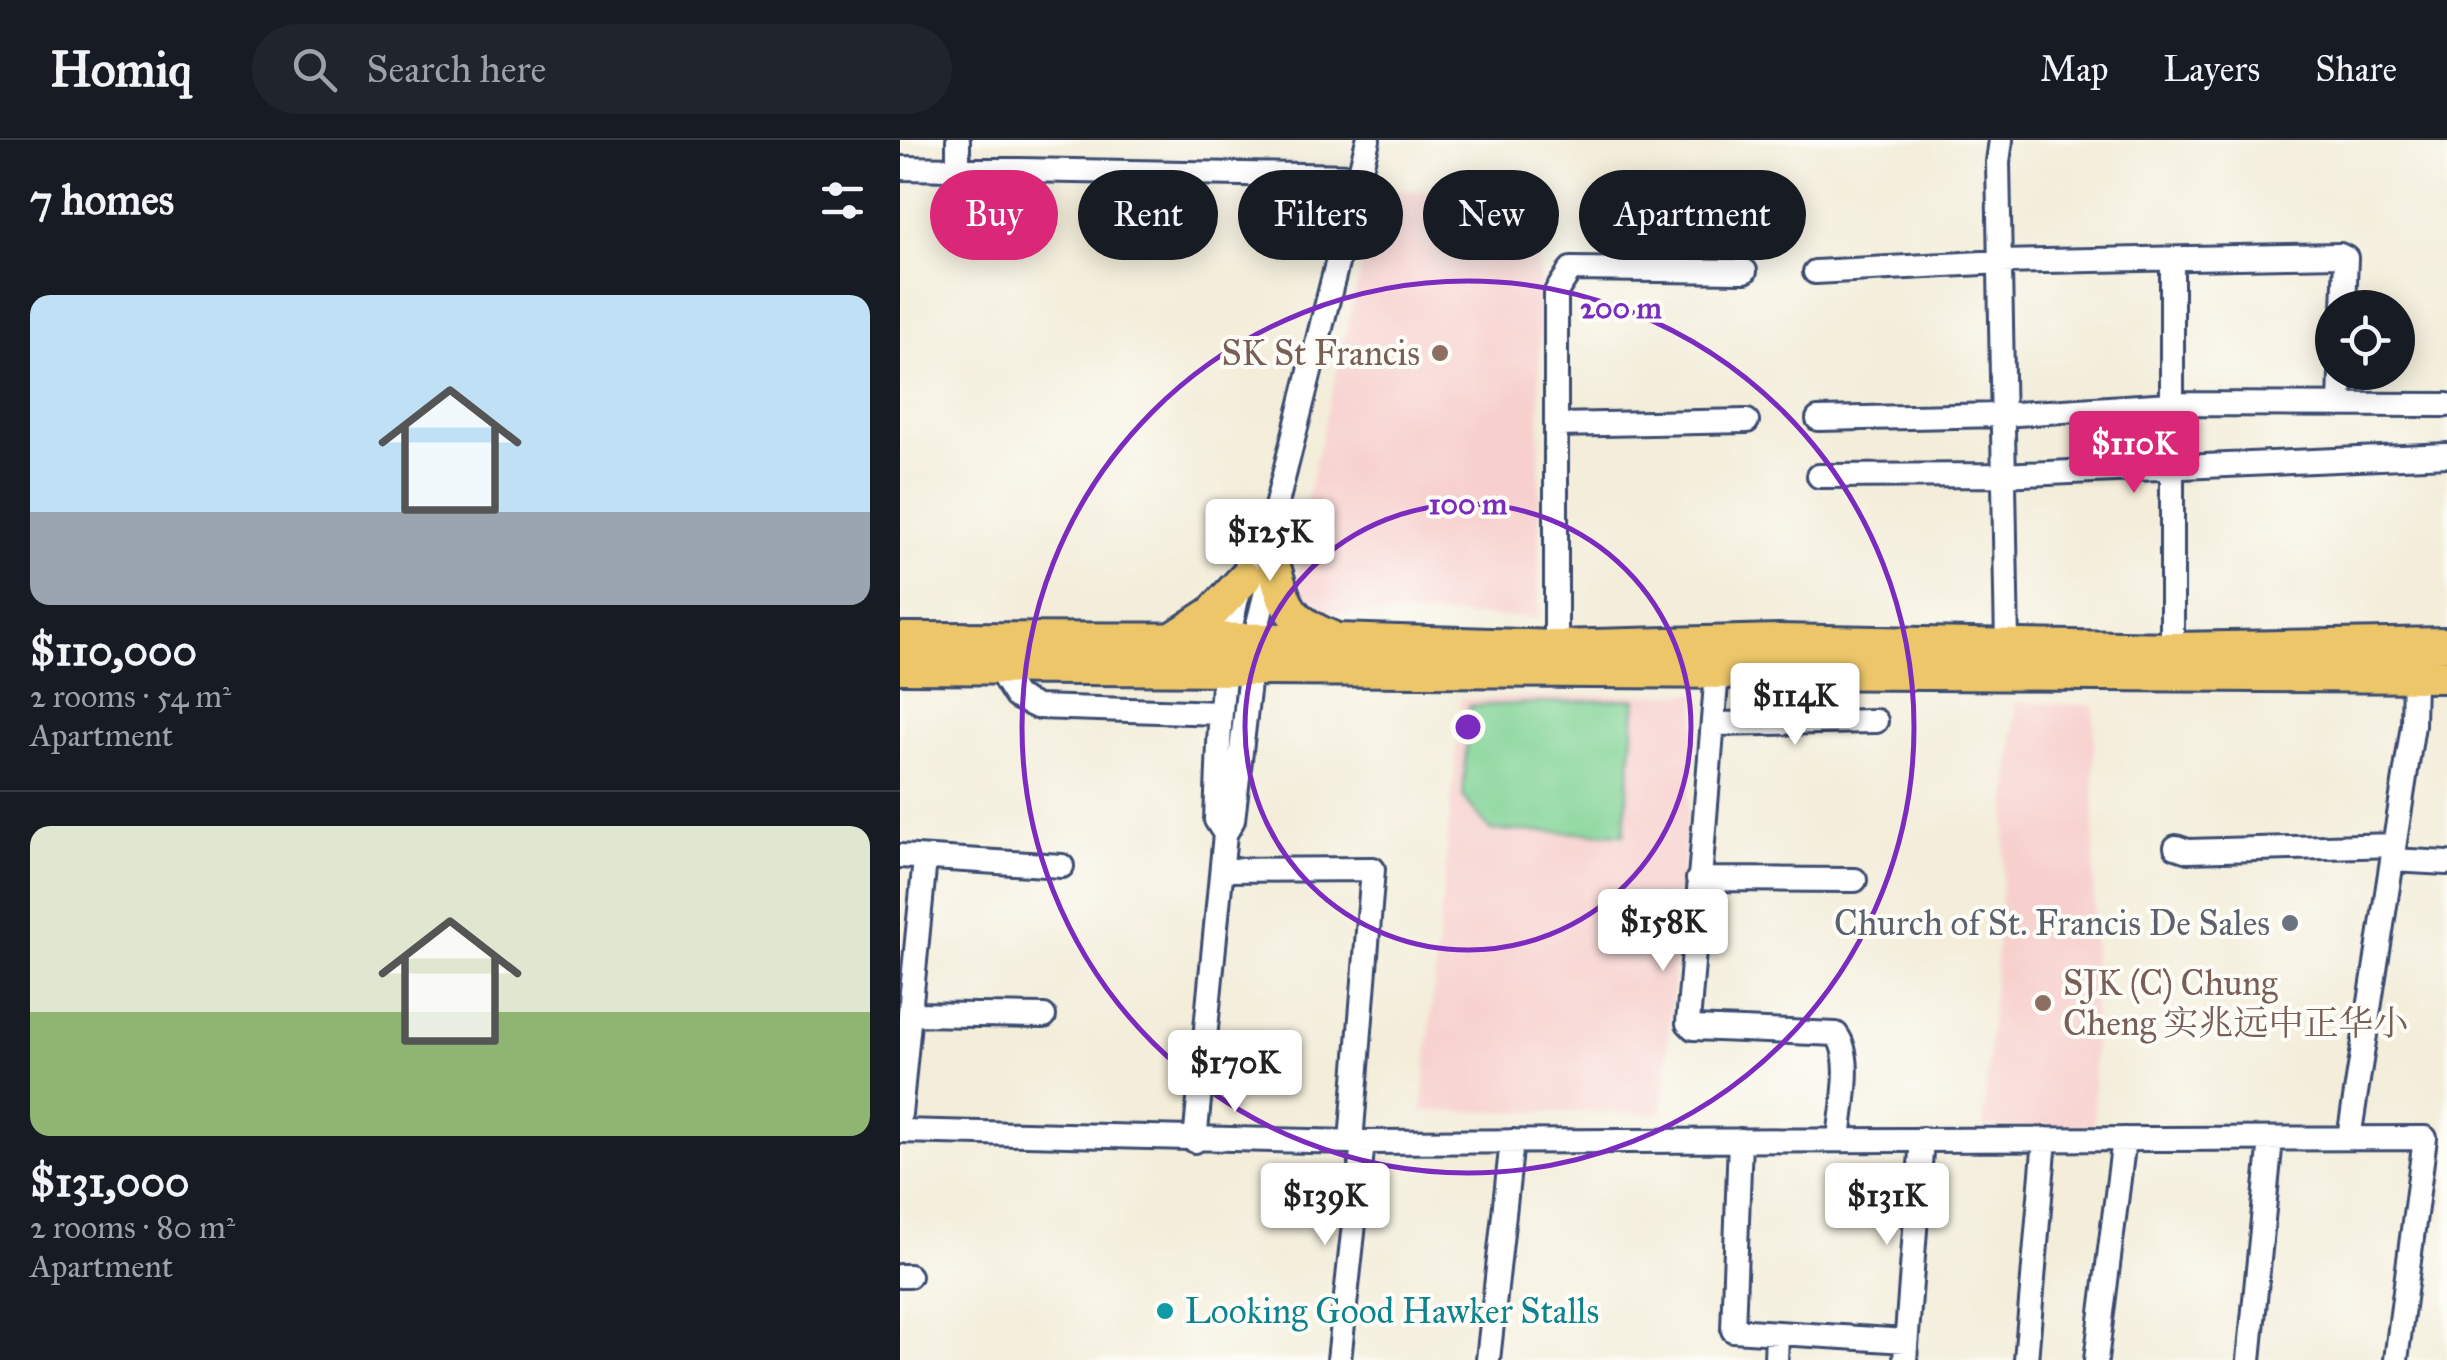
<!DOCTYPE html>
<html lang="en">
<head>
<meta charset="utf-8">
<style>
	:root { --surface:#171b24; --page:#20242c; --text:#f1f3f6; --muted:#9ea1a6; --line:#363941; --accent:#db2777 }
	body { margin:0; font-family:"IM FELL Great Primer","Noto Serif SC",serif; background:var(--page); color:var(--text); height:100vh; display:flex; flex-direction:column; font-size:38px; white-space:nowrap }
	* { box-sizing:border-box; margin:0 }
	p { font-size:32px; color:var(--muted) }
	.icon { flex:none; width:55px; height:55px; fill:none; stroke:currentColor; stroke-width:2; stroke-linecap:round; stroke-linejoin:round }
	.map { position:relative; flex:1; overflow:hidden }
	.side { display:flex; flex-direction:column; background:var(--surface); width:900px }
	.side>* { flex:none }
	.hud { position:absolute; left:30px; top:30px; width:950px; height:90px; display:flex; gap:20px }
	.buttons { position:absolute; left:1415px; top:150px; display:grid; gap:20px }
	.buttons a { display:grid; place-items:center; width:100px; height:100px; border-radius:50%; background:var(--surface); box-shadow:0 5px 25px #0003; font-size:50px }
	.price { position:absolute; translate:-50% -85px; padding:0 22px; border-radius:10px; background:#fff; color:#222; font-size:32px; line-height:65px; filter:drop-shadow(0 2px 5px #0008) }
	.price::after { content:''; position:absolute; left:50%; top:60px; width:30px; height:22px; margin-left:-15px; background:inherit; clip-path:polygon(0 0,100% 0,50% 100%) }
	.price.selected { background:var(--accent); color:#fff }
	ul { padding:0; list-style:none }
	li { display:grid; align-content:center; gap:20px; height:530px; padding:0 30px }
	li+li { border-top:2px solid var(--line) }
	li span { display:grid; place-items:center; height:310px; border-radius:20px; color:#555 }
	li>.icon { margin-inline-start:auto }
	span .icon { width:180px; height:180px; fill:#fffc; stroke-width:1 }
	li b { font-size:42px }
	h2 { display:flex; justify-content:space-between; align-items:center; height:120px; padding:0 30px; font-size:42px }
	.tag { padding:0 35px; border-radius:45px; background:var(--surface); box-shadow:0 5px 25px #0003; font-size:35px; line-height:90px }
	.tag.selected { background:var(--accent); color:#fff }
	header { display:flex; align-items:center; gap:60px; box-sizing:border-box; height:140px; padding:0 50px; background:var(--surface); border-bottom:2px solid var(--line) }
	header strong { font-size:48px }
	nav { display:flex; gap:55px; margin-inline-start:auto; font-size:35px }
	.search { width:700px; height:90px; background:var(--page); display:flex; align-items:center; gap:25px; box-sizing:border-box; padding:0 35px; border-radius:55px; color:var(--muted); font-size:38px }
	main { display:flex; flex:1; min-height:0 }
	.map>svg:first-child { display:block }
	.built { fill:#f7d0ce }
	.green { fill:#81d395; stroke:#4e817a; stroke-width:2.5 }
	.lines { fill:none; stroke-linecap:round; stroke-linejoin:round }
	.minor-casing { stroke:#3b4c70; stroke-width:28 }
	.highway-casing { stroke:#3b4c70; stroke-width:38 }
	.minor { stroke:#fff; stroke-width:22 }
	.highway { stroke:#ecc669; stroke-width:32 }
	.ring { fill:none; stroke:#7b2cbf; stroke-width:5 }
	.education-dot { fill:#8d6e63; stroke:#fdfcf7; stroke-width:4 }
	.worship-dot { fill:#6b7280; stroke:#fdfcf7; stroke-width:4 }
	.culture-dot { fill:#0f9aa8; stroke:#fdfcf7; stroke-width:4 }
	.labels { text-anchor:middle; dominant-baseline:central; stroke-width:8; stroke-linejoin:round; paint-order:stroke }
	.education-label { font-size:35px; fill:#785e54; stroke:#fdfcf7; text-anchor:end }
	.worship-label { font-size:35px; fill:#5b616d; stroke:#fdfcf7; text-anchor:end }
	.culture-label { font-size:35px; fill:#0d838f; stroke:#fdfcf7; text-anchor:start }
	.centre { fill:#7b2cbf; stroke:#fdfcf7; stroke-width:5 }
	.ring-label { font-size:30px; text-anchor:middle; font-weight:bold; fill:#7b2cbf; stroke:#fdfcf7; stroke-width:8; stroke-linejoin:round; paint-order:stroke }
</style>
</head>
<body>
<header>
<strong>Homiq</strong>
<div class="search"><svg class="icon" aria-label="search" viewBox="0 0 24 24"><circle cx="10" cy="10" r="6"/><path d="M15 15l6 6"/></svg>Search here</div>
<nav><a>Map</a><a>Layers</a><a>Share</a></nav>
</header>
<main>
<section class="side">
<h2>7 homes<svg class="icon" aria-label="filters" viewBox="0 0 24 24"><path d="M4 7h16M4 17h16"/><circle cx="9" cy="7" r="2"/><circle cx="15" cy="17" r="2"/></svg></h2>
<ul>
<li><span style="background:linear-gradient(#bfe0f5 70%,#9aa5b1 0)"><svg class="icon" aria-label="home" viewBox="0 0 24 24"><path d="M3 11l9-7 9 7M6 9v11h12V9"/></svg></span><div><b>$110,000</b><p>2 rooms · 54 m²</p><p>Apartment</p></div></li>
<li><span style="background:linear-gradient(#dfe7d0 60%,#8fb573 0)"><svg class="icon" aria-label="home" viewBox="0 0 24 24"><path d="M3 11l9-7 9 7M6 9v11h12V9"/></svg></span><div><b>$131,000</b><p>2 rooms · 80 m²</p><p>Apartment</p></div></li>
</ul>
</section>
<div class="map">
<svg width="1547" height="1220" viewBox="0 0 1547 1220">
	<rect width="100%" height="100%" fill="#fdfcf7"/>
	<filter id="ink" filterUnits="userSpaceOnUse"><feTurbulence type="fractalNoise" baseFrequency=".01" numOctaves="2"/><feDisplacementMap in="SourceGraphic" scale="20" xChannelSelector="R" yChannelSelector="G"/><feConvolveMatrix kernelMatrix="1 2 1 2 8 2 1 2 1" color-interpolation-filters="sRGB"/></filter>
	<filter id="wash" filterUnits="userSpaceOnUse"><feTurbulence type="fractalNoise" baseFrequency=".0048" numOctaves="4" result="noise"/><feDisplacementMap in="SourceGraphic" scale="40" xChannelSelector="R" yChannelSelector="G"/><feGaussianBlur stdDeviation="2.25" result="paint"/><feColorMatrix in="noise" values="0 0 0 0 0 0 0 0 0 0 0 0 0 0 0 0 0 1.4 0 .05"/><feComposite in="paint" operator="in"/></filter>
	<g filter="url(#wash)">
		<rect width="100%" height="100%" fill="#f3edd9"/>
		<path class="built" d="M640 48 639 478 416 472 404 463 398 441 403 375 479 51Z
			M798 553 762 973 522 971 561 559Z
			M1116 562 1194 565V986L1083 987Z"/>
		<path class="green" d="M736 559 724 694 590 690 563 656 569 566Z"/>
	</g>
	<g filter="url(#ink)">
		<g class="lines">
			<g class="minor-casing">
				<path id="minor" d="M58 0V28
					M1101 0 1098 22 1107 504
					M0 28 459 36
					M1272 119V509
					M915 132 1101 122 1440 115 1446 118 1444 168
					M1440 265 1441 232
					M918 279 1101 275 1270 264 1547 265
					M656 285 847 281
					M919 336 1102 335 1547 315
					M656 507V152L671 129 845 131
					M97 527 116 557 137 567 320 573
					M817 532 788 883 793 888 936 894C955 917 941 971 939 1000
					M814 584 976 581
					M325 694 316 680C320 590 319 444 375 371
					M1276 707 1288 711 1494 705
					M0 716 162 726
					M1492 720 1547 723
					M322 730 473 729 451 1002
					M798 739 955 740
					M10 874 144 876
					M0 974 25 719
					M0 991 451 1002 1525 998 1496 1220
					M1449 998 1513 585 1514 537
					M840 1000 833 1190 1006 1201
					M295 1001 325 694 333 680 354 500 380 395 375 371 468 0
					M0 1136H9
					M439 1220 463 1002
					M588 1220 612 1001
					M876 1220 877 1195
					M1005 1220 1022 999
					M1126 1220 1145 999
					M1196 1220 1224 999
					M1349 1220 1371 999"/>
			</g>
			<g class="highway-casing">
				<path id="highway" d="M373 423C386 466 386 478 430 497
					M0 499 438 500 656 507 878 501 1272 509 1547 504
					M271 500 312 473 345 438
					M0 527 1547 536"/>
			</g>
			<use href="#minor" class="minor"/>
			<use href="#highway" class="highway"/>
		</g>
	</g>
	<g class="ring">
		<circle cx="568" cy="587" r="223"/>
		<circle cx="568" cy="587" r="446"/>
	</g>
	<g class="education-dot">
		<circle cx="540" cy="213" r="10"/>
		<circle cx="1143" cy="863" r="10"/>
	</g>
	<circle class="worship-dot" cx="1390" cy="783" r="10"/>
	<circle class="culture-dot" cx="265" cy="1171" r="10"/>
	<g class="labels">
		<g class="education-label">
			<text x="520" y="213">SK St Francis</text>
			<text x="1163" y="843" text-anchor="start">SJK (C) Chung<tspan x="1163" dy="40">Cheng 实兆远中正华小</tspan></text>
		</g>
		<g class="worship-label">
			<text x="1370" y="783">Church of St. Francis De Sales</text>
		</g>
		<g class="culture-label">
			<text x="285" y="1171">Looking Good Hawker Stalls</text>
		</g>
	</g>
	<circle cx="568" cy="587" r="15" class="centre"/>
	<g class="ring-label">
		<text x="721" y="178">200 m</text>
		<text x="568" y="374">100 m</text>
	</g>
</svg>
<div class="buttons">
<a><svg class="icon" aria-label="locate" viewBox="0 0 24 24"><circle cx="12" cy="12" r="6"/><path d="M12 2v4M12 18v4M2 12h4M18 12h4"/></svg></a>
</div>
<b class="price selected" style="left:1234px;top:356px">$110K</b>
<b class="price" style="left:370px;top:444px">$125K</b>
<b class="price" style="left:895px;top:608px">$114K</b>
<b class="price" style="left:763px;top:834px">$158K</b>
<b class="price" style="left:335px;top:975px">$170K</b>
<b class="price" style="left:425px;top:1108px">$139K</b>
<b class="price" style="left:987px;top:1108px">$131K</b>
<div class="hud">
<a class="tag selected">Buy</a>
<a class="tag">Rent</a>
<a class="tag">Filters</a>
<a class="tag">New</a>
<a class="tag">Apartment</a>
</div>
</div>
</main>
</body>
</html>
